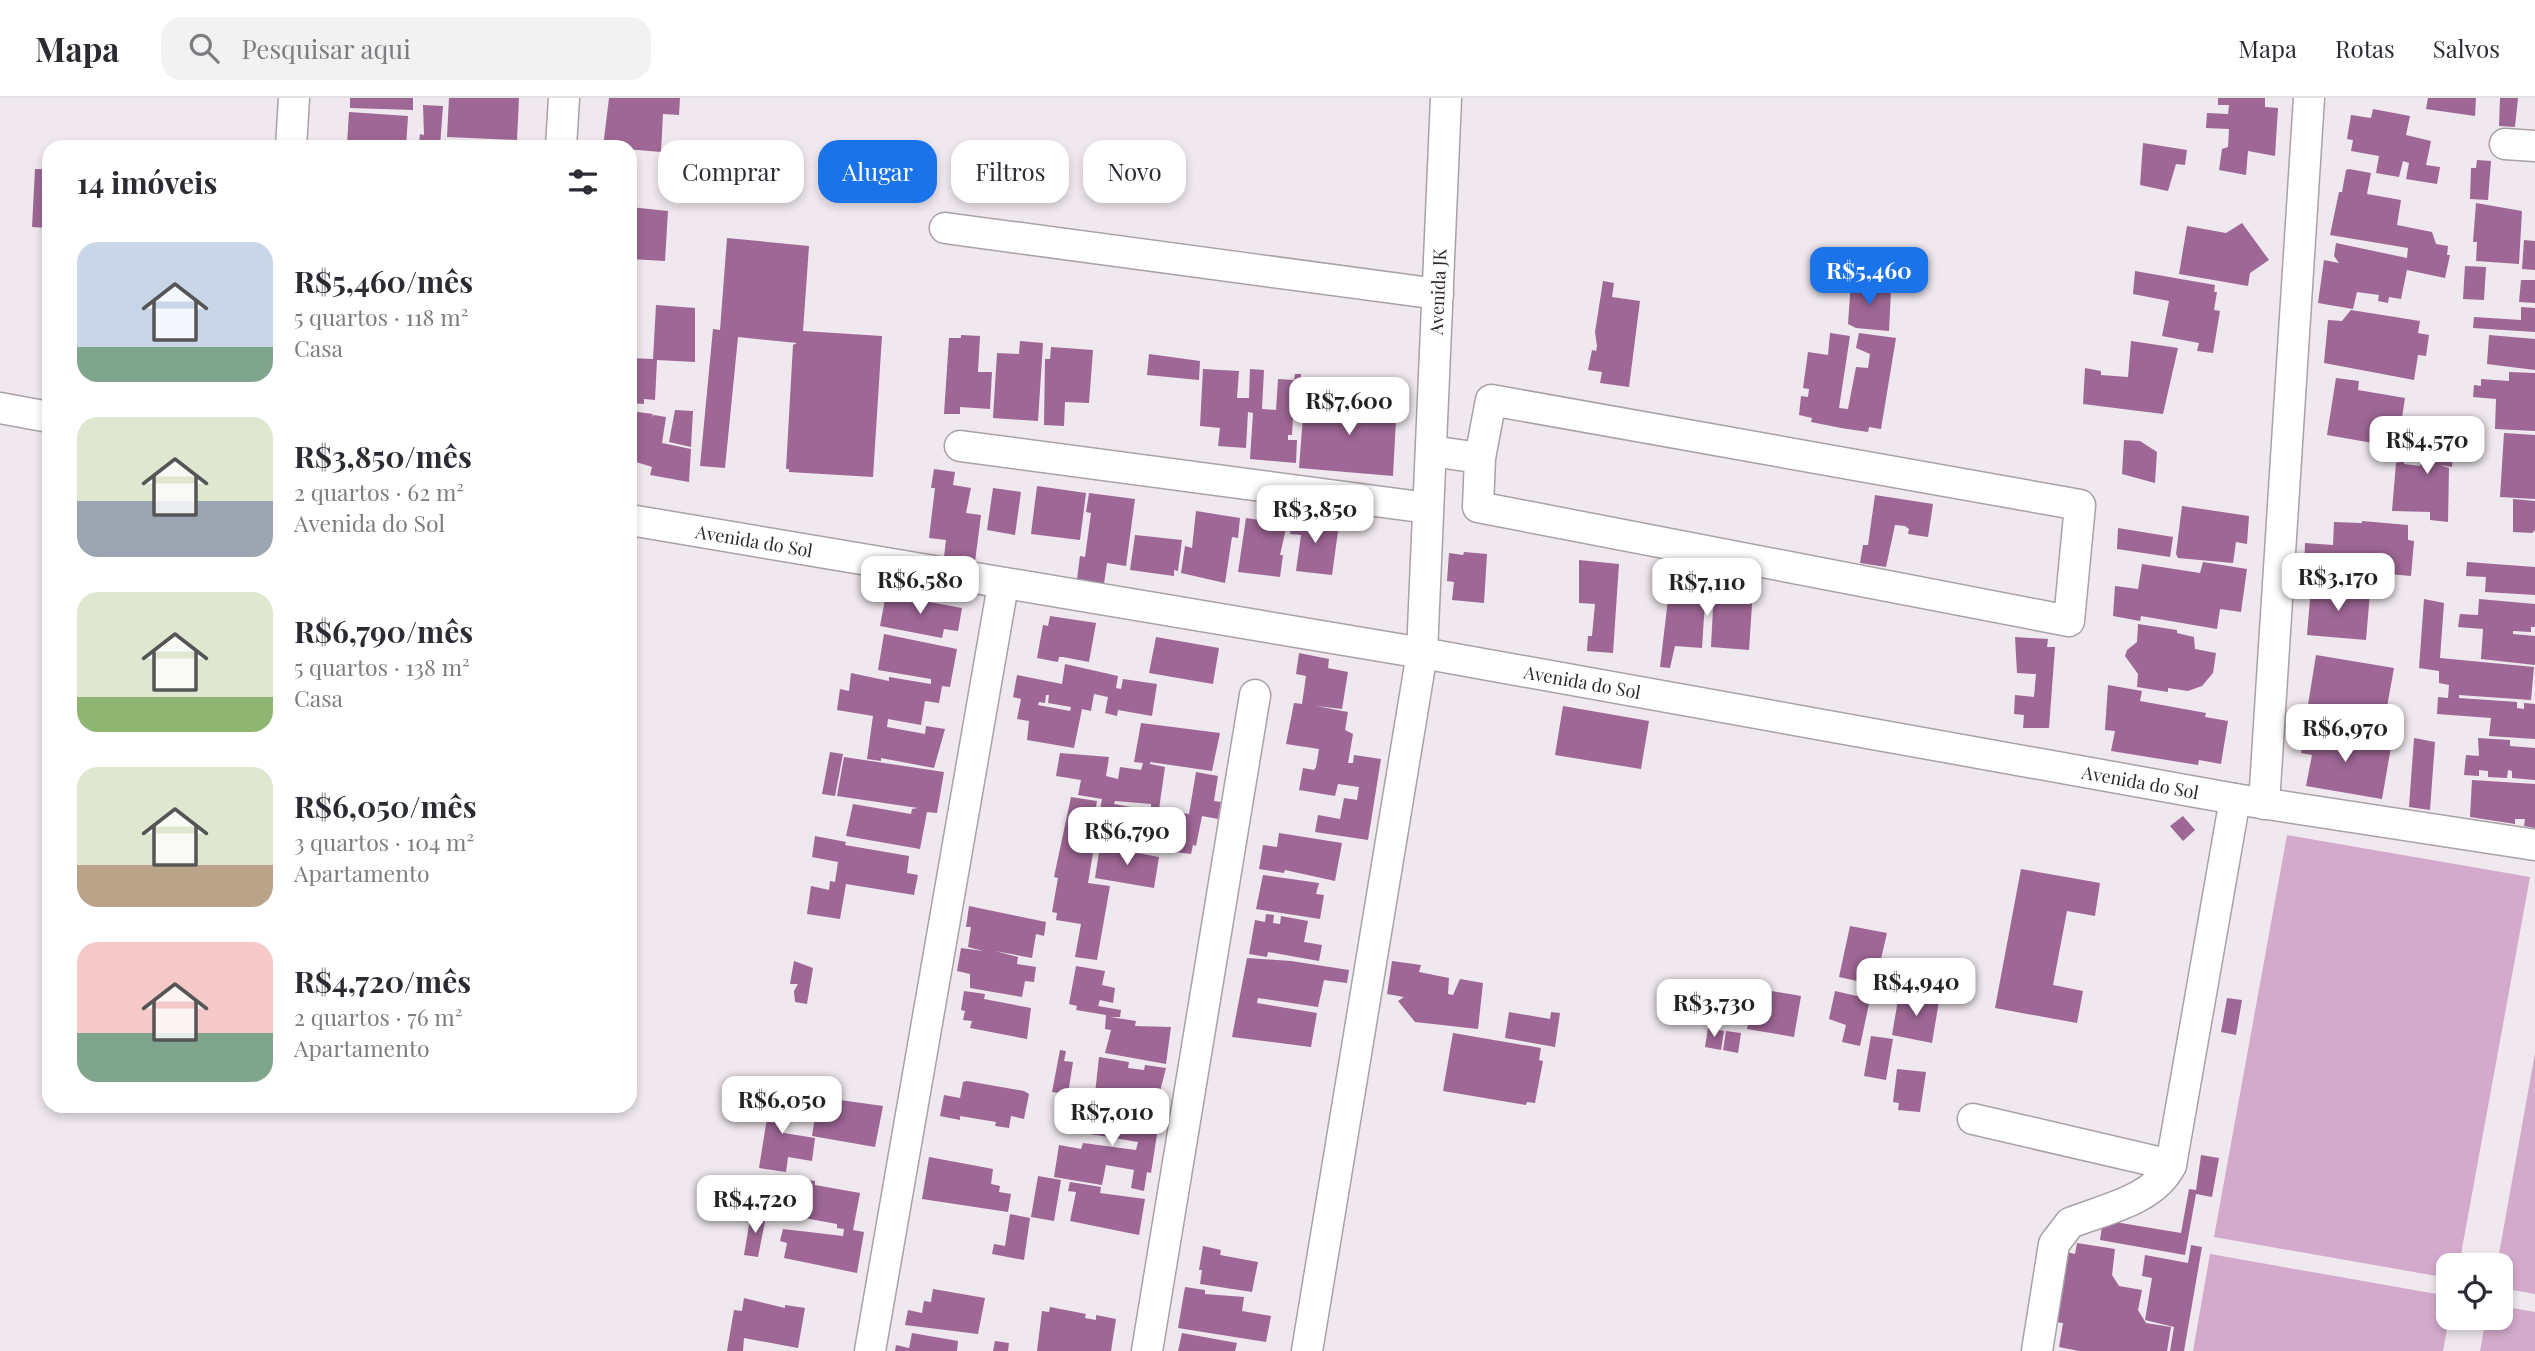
<!DOCTYPE html>
<html lang="pt">
<head>
<meta charset="utf-8">
<style>
	:root { --surface:#fff; --page:#f2f2f3; --text:#2b2b33; --muted:#7c7c81; --line:#e1e1e2; --accent:#1a73e8 }
	body { margin:0; font-family:"Playfair Display",serif; background:var(--page); color:var(--text); height:100vh; display:flex; flex-direction:column; font-size:26px; white-space:nowrap }
	* { box-sizing:border-box; margin:0 }
	p { font-size:23px; color:var(--muted) }
	.icon { flex:none; width:38px; height:38px; fill:none; stroke:currentColor; stroke-width:2; stroke-linecap:round; stroke-linejoin:round }
	.map { position:relative; flex:1; overflow:hidden }
	.drawer { position:absolute; left:42px; top:42px; width:595px; height:973px; display:flex; flex-direction:column; background:var(--surface); border-radius:21px; box-shadow:0 4px 10px #0003 }
	.drawer>* { flex:none }
	.top-card { position:absolute; left:658px; top:42px; width:665px; height:63px; display:flex; gap:14px }
	.controls { position:absolute; left:2436px; top:1155px; display:grid; gap:14px }
	.controls a { display:grid; place-items:center; width:77px; height:77px; border-radius:14px; background:var(--surface); box-shadow:0 4px 10px #0003; font-size:35px }
	.price { position:absolute; translate:-50% -60px; padding:0 16px; border-radius:14px; background:#fff; color:#222; font-size:23px; line-height:46px; filter:drop-shadow(0 2px 4px #0008) }
	.price::after { content:''; position:absolute; left:50%; top:42px; width:21px; height:16px; margin-left:-10px; background:inherit; clip-path:polygon(0 0,100% 0,50% 100%) }
	.price.current { background:var(--accent); color:#fff }
	ul { padding:0; list-style:none }
	li { display:flex; align-items:center; gap:21px; height:175px; padding:0 35px }
	li span { display:grid; place-items:center; flex:none; width:196px; height:140px; border-radius:21px; color:#555 }
	li>.icon { margin-inline-start:auto }
	span .icon { width:84px; height:84px; fill:#fffc; stroke-width:1 }
	li b { font-size:30px }
	h2 { display:flex; justify-content:space-between; align-items:center; height:84px; padding:0 35px; font-size:30px }
	.tag { padding:0 24px; border-radius:21px; background:var(--surface); box-shadow:0 4px 10px #0003; font-size:24px; line-height:63px }
	.tag.current { background:var(--accent); color:#fff }
	header { display:flex; align-items:center; gap:42px; box-sizing:border-box; height:98px; padding:0 35px; background:var(--surface); border-bottom:2px solid var(--line) }
	header strong { font-size:33px }
	nav { display:flex; gap:38px; margin-inline-start:auto; font-size:24px }
	.search { width:490px; height:63px; background:var(--page); display:flex; align-items:center; gap:18px; box-sizing:border-box; padding:0 24px; border-radius:21px; color:var(--muted); font-size:26px }
	.map>svg:first-child { display:block }
	.green { fill:#d4aacc }
	.building { fill:#9e6795; fill-rule:evenodd }
	.lines { fill:none; stroke-linecap:round; stroke-linejoin:round }
	.minor-casing { stroke:#a8a1a7; stroke-width:33 }
	.minor { stroke:#fff; stroke-width:30 }
	.labels { text-anchor:middle; dominant-baseline:central; stroke-width:5; stroke-linejoin:round; paint-order:stroke }
	.street-label { font-size:18px; fill:#2d2a2c; stroke:#fdf5fb }
</style>
</head>
<body>
<header>
<strong>Mapa</strong>
<div class="search"><svg class="icon" aria-label="search" viewBox="0 0 24 24"><circle cx="10" cy="10" r="6"/><path d="M15 15l6 6"/></svg>Pesquisar aqui</div>
<nav><a>Mapa</a><a>Rotas</a><a>Salvos</a></nav>
</header>
<div class="map">
<svg width="2535" height="1253" viewBox="0 0 2535 1253">
	<rect width="100%" height="100%" fill="#efe8ee"/>
	<path class="green" d="M2287 737 2530 779 2459 1167H2448V1180L2214 1139Z
		M2535 955V1196L2501 1190V1167H2497Z
		M2210 1156 2448 1198 2449 1220 2443 1253H2193Z
		M2501 1208 2535 1214V1253H2480L2486 1220H2501Z"/>
	<path class="building" d="M350 0H413V12L350 10Z
		M449 0H519L517 42 447 39Z
		M609 0H680L679 17 663 16 661 54 603 49Z
		M2218 0H2265V9L2278 10 2275 58 2248 53 2246 77 2219 72 2222 51 2228 49 2229 31 2206 30 2207 15 2228 16 2229 7H2218Z
		M2428 0H2476L2475 18 2426 11Z
		M2500 0H2518L2515 29 2499 28Z
		M423 7 443 8 440 49 419 46 420 36 424 37Z
		M2373 11 2410 18 2406 37 2431 43 2426 67 2440 69 2437 86 2406 81 2409 65 2403 63 2399 79 2376 75 2379 58 2351 53 2353 42 2347 41 2351 17 2371 20Z
		M349 14 408 18 406 49 347 46Z
		M142 45 186 47V49H142Z
		M2143 45 2187 52 2185 67 2176 66 2168 93 2140 87Z
		M2477 62 2491 63 2488 102 2470 101 2471 70H2476Z
		M35 71H49V130L32 129Z
		M2349 71 2371 75 2367 96 2401 102 2397 127 2432 134 2436 146 2448 148 2447 157H2450L2445 180 2407 172 2401 201 2389 199 2388 205 2378 203 2379 197 2357 194 2353 211 2318 205 2324 162 2339 165 2334 158 2336 145 2407 160 2408 150 2330 137 2339 94H2342L2346 72Z
		M2476 105 2522 113 2519 166 2476 163 2477 144H2473Z
		M630 109 668 113 665 163 630 161Z
		M2242 125 2269 162 2250 175 2248 188 2179 176 2187 128 2226 135Z
		M727 140 809 148 803 233 882 238 873 379 789 374V371H786L793 247 797 245 738 239 725 370 700 368 713 231 720 232Z
		M2524 142 2535 143V172L2522 171Z
		M2465 168 2486 169 2484 202 2463 201Z
		M2135 173 2215 187 2214 194H2217L2214 212 2220 213 2213 255 2197 253 2199 245 2162 238 2169 203 2133 196Z
		M2521 182H2535V205L2519 204Z
		M1603 183 1614 185 1612 199 1640 203 1629 289 1600 285 1602 274 1588 272 1592 252 1596 253 1597 248 1595 234Z
		M1851 183 1874 185 1873 191 1891 192 1889 233 1856 230 1848 226Z
		M656 207 695 210V264L657 262 655 302 644 301V306L630 305V260L653 261Z
		M2521 209 2535 210V234L2473 230 2474 219 2521 222Z
		M2351 212 2420 223 2418 235 2429 237 2426 258 2418 257 2414 282 2324 265 2328 222 2342 223Z
		M1830 235 1850 238 1839 310 1848 311 1856 269 1868 270 1870 256 1856 250 1859 235 1896 240 1881 331 1869 329 1868 334 1841 330 1811 324 1812 320 1799 317 1801 298 1808 299 1809 291 1803 290 1808 254 1828 257Z
		M961 237 980 238 978 274H992L990 311 960 309V316H944L949 240H961Z
		M2489 237 2535 241V272L2487 266Z
		M1020 243 1043 245 1038 323 993 320 997 255 1019 256Z
		M2131 243 2178 250 2163 316 2083 306 2085 270 2101 273V277L2128 279Z
		M1051 249 1093 252 1089 305 1065 304 1064 328 1044 327 1045 261H1050Z
		M1149 256 1200 263 1199 282 1147 277Z
		M1203 271 1239 273 1237 300H1249L1250 271 1264 272 1262 311 1276 312 1278 281 1294 282 1295 276H1301L1300 301 1294 300 1292 337H1288V342H1297L1296 365 1250 361 1253 315 1248 314 1246 350 1218 348 1220 330 1200 328Z
		M2509 274 2535 275V333L2495 331 2496 301 2473 299 2474 287 2481 288V281L2509 283Z
		M2336 280 2359 283 2358 292 2405 300 2400 333H2392L2390 348 2327 337Z
		M1357 290 1373 291V296H1385L1384 321 1396 322 1393 378 1299 370 1304 305 1351 308 1350 322 1355 323Z
		M675 312 693 313 691 349 669 344Z
		M630 313 653 316 652 319 654 317 666 319 662 345 691 351 689 384 650 377 652 369 630 362Z
		M2421 329 2455 331 2452 369 2440 367 2449 370 2448 424 2430 422V414L2392 413 2396 365 2404 362V366L2420 368 2421 364 2417 363Z
		M2504 335 2535 337V401L2500 399Z
		M2124 342 2140 343 2157 354 2155 385 2122 376Z
		M934 371 955 374 953 387 971 390 966 415 981 417 975 464 944 459 946 442 929 440 935 390H931Z
		M1037 388 1086 395 1080 442 1031 436Z
		M993 390 1021 394 1015 437 987 432Z
		M1089 395 1135 401 1126 468 1107 465 1104 486 1077 481 1080 458 1085 459 1091 415 1086 414Z
		M1875 397 1933 406 1928 439 1908 436 1909 431 1905 428 1895 427 1886 469 1860 465 1863 447H1868Z
		M2513 401 2535 403V432L2532 435 2513 434Z
		M2182 408 2249 418 2247 446 2236 444 2233 465 2178 460 2176 456Z
		M1196 413 1240 420 1238 440 1232 439 1225 485 1181 475 1185 448 1192 450Z
		M1293 417 1339 426 1332 477 1296 473 1301 437 1290 436Z
		M1246 420 1287 426 1280 457H1283L1280 479 1238 474Z
		M2362 423 2408 427V442L2414 443 2411 478 2342 472V476H2333L2332 464 2326 463 2325 474 2304 473 2305 445 2333 447 2334 424 2362 425Z
		M2118 430 2173 439 2170 459 2117 451Z
		M1135 437 1182 442 1178 473 1174 472V478L1130 472Z
		M1464 454 1487 456 1484 505 1452 502 1454 484 1447 483 1449 455 1463 457Z
		M1579 462 1619 466 1613 555 1587 553 1588 538H1592L1595 506 1579 505Z
		M2203 464 2247 471 2241 514 2220 511 2217 531 2141 518 2140 523 2113 518 2115 488 2138 491 2142 466 2200 475Z
		M2467 464 2535 469V497L2485 494 2486 479 2466 478Z
		M1685 483 1753 491 1749 552 1711 549 1713 510H1708L1709 504 1705 503 1702 550 1675 548 1670 570 1660 569 1669 493 1684 495Z
		M2323 489 2370 495 2366 542 2307 537 2311 490Z
		M886 496 962 510 958 533 944 531 942 540 880 528Z
		M2424 501 2444 505 2440 560 2534 569 2531 602 2459 597V600L2517 604V610L2524 611V605L2535 606V641L2489 638 2491 620 2437 616 2438 599 2448 600 2449 587 2439 585V573L2419 570Z
		M2479 501 2535 506V529H2531V534L2513 533V536L2535 538V567L2481 561 2483 531 2458 529 2460 516 2478 517Z
		M1050 518 1096 525 1089 564 1063 559H1059L1058 564 1037 560 1043 527 1048 528Z
		M2138 526 2177 532V535L2194 539 2195 551 2216 555 2213 575 2202 588 2188 593 2168 590V594L2137 589 2138 576 2125 558 2127 552 2137 544Z
		M884 536 957 551 950 589 942 588 939 605 925 603 921 627 888 621 887 629 925 636 926 628 945 631 934 670 881 660V663L867 661 873 618 837 612 840 591 849 593 851 575 889 583V579L931 586V581L878 572Z
		M1156 539 1219 550 1213 586 1149 575Z
		M2015 539 2048 541 2047 549H2055L2049 630H2023L2024 617 2014 616 2015 597 2034 599 2036 576 2017 575Z
		M1299 555 1329 561 1328 570 1348 574 1342 611 1316 608 1348 614 1345 632 1353 636 1348 665H1353L1354 657 1381 661 1368 742 1315 734 1318 717 1340 721 1344 700 1357 702 1359 689 1338 686 1335 698 1299 692 1303 670 1314 672 1316 669 1319 651 1286 646 1294 605 1302 606 1306 578 1296 576Z
		M2316 557 2394 570 2385 620 2308 607Z
		M1065 566 1118 578 1116 590 1121 591 1123 581 1157 586 1152 618 1118 612 1117 618 1105 615 1108 599 1094 596 1091 613 1082 611 1074 650 1027 642 1029 623 1017 621 1021 601 1013 599 1017 577 1062 586ZM1046 597H1049L1048 605 1071 609 1070 613 1038 607 1039 604 1045 605Z
		M2108 587 2142 593 2140 603 2206 615 2205 619 2228 623 2221 666 2199 662 2198 667 2111 653 2115 633 2105 632Z
		M1563 608 1649 623 1641 671 1555 657Z
		M2306 624 2329 628 2327 638 2341 640 2339 651 2352 653 2354 643 2391 649 2382 701 2306 688 2312 657 2301 655Z
		M1141 625 1220 635 1212 673 1150 664V666L1165 669 1159 711 1151 709V706L1115 703 1114 706 1181 718 1182 715 1189 716 1196 674 1218 678 1214 703 1221 704 1218 721 1202 718 1196 748 1193 747 1191 756 1120 747 1123 730 1108 728 1109 720 1099 718 1102 701 1078 697 1081 682 1056 678 1060 655 1109 659 1106 678 1118 681 1120 669 1141 672 1143 665 1134 664Z
		M2414 640 2435 644 2430 712 2409 709Z
		M2478 640 2510 642V648L2535 650V682L2512 680V673L2508 672 2507 680 2488 679V673L2479 672V678L2464 677 2466 657 2479 658Z
		M830 654 843 656 835 698 822 696Z
		M844 659 944 674 937 715 927 714 920 751 846 738 853 706 911 716 912 711 918 710 837 698Z
		M2472 682 2535 686V730L2524 728 2525 721H2515V726L2470 719Z
		M1071 699 1097 703 1090 742 1095 743 1088 785 1110 788 1097 862 1075 859 1081 826 1056 822 1057 815 1052 814 1058 780 1054 779Z
		M2183 718 2195 732 2183 743 2170 728Z
		M1279 735 1342 745 1335 783 1285 772 1284 775 1259 771 1263 747 1277 749Z
		M815 738 846 744 845 747 909 758 907 775 918 777 914 797 846 786 840 821 807 816 811 788 829 792 830 783 835 784 838 764 812 759Z
		M1100 748 1159 759 1154 790 1095 780Z
		M2021 771 2100 785 2095 818 2067 813 2053 887 2083 893 2077 925 1995 910Z
		M1263 777 1319 785 1316 796 1324 797 1320 821 1256 811Z
		M969 808 1046 824 1044 838 1036 836 1032 860 995 853 1018 859 1017 866 1036 869 1034 884 1025 883 1022 899 970 890V876L957 873 961 850 983 853 968 849 971 829H966Z
		M1266 816 1274 817 1273 825 1280 826 1281 818 1308 823 1304 844 1322 847 1319 863 1268 854 1267 859 1249 856 1255 822 1265 824Z
		M1850 828 1887 835 1875 887 1839 879Z
		M1247 860 1291 863 1349 872 1347 885 1324 882 1318 909 1258 900 1257 905 1317 915 1311 949 1232 939Z
		M794 863 813 870 807 906 795 904 794 893 798 886H790Z
		M1392 863 1421 867 1419 874 1449 880 1448 896 1453 897 1460 881 1483 885 1478 931 1415 924 1398 903 1404 899 1387 896Z
		M1076 868 1105 873 1102 887 1115 890 1113 905 1100 902 1098 908 1121 912 1120 919H1110L1136 923 1135 928 1171 929 1166 966 1105 955 1111 932 1105 931 1106 917 1076 912 1077 908 1069 906Z
		M1721 889 1753 894 1754 890 1801 898 1794 939 1747 931 1750 916 1717 910Z
		M964 893 985 896 984 901 1031 910 1027 941 970 930 972 923 963 922 965 913 961 912Z
		M1835 893 1870 901 1860 948 1842 944 1846 927 1829 921Z
		M1899 896 1939 903 1932 945 1892 937Z
		M2227 900 2242 902 2236 937 2221 934Z
		M1509 914 1550 921 1551 914 1560 915 1555 949 1505 940Z
		M1708 930 1724 933 1721 952 1705 949Z
		M1726 933 1741 935 1738 955 1723 952Z
		M1453 935 1541 950 1539 962 1543 963 1535 1005 1527 1004 1526 1007 1443 993Z
		M1871 938 1893 941 1886 982 1864 978Z
		M1060 952 1066 953 1064 963 1073 964 1068 996 1052 994Z
		M1099 959 1129 964 1128 970 1144 972 1145 967 1166 970 1156 1009 1095 996Z
		M1897 971 1926 974 1920 1014 1898 1012 1899 1005 1893 1004Z
		M967 983 1024 993 1029 996 1024 1021 1011 1018 1009 1030 995 1028 996 1024 960 1018V1022L940 1018 944 997 960 1000 963 984Z
		M772 989 792 992 784 1035 815 1040 812 1063 788 1059 786 1074 759 1070Z
		M818 999 883 1008 875 1049 812 1038Z
		M1099 1006 1153 1015 1151 1029 1158 1030 1151 1075 1147 1074 1144 1093 1131 1090 1134 1072 1106 1067 1102 1087 1054 1079 1059 1047 1081 1051 1083 1045 1136 1052 1138 1044 1090 1036 1092 1025H1096Z
		M2201 1057 2219 1060 2212 1099 2196 1096 2185 1157 2100 1142 2103 1122 2181 1135 2189 1091 2196 1092Z
		M929 1059 993 1071 991 1086 1000 1088 999 1094 1011 1096 1008 1114 922 1101Z
		M1038 1078 1061 1082 1054 1123 1031 1119Z
		M794 1080 815 1083V1087L860 1095 853 1132 864 1134 857 1175 784 1160 787 1145 780 1143 783 1131 843 1138 844 1131 837 1130V1126L788 1117Z
		M1070 1084 1101 1089 1100 1095 1145 1101 1139 1137 1070 1123 1076 1094 1068 1093Z
		M751 1115 766 1118 758 1159 744 1157Z
		M1010 1116 1030 1120 1024 1162 992 1156 994 1146 1005 1148Z
		M2077 1145 2115 1151 2112 1177 2119 1188 2142 1192 2138 1212 2146 1225 2171 1229 2167 1253H2079L2059 1249 2063 1225 2055 1224 2066 1154 2075 1156Z
		M2191 1147 2202 1149 2184 1253H2170L2174 1229 2145 1222 2152 1180 2142 1178 2145 1157 2188 1165Z
		M1203 1148 1221 1152 1220 1157 1258 1164 1252 1194 1200 1186 1202 1172H1199Z
		M1185 1189 1205 1192V1196L1244 1199 1242 1213 1271 1218 1266 1244 1178 1230Z
		M933 1191 985 1200 978 1236 905 1227 908 1212 922 1215 924 1203 931 1204Z
		M744 1200 785 1210V1207L805 1210 798 1250 744 1240 743 1253H727L734 1212 742 1213Z
		M1050 1209 1086 1216 1085 1220 1096 1222V1217L1116 1221 1111 1253H1037L1042 1213 1049 1214Z
		M912 1235 958 1243 957 1253H895L896 1247 909 1250Z
		M1182 1235 1237 1245 1235 1253H1178Z
		M995 1243 1009 1245 1008 1253H993Z"/>
	<g class="lines">
		<g class="minor-casing">
			<g id="minor">
				<path d="M2505 46 2535 48"/>
				<path d="M291 49 294 0"/>
				<path d="M561 49 564 0"/>
				<path d="M945 130 1438 196"/>
				<path d="M0 310 49 319"/>
				<path d="M960 348 1428 410"/>
				<path d="M1431 353 1480 360 1491 302 2080 407 2069 523 1478 409 1480 360"/>
				<path id="s1" d="M630 422 1422 555 2235 701 2535 747"/>
				<path d="M2264 706 2309 0"/>
				<path d="M1973 1021 2171 1067"/>
				<path d="M870 1253 1003 487"/>
				<path d="M1147 1253 1255 597"/>
				<path id="s2" d="M1307 1253 1422 555 1446 0"/>
				<path d="M2037 1253 2054 1146 2070 1125C2105 1111 2154 1102 2171 1067L2235 701"/>
			</g>
		</g>
		<use href="#minor" class="minor"/>
	</g>
	<g class="labels">
		<g class="street-label">
			<text stroke="none"><textPath href="#s2" startOffset="1069">Avenida JK</textPath></text>
			<text stroke="none"><textPath href="#s1" startOffset="126">Avenida do Sol</textPath></text>
			<text stroke="none"><textPath href="#s1" startOffset="966">Avenida do Sol</textPath></text>
			<text stroke="none"><textPath href="#s1" startOffset="1533">Avenida do Sol</textPath></text>
		</g>
	</g>
</svg>
<div class="controls">
<a><svg class="icon" aria-label="locate" viewBox="0 0 24 24"><circle cx="12" cy="12" r="6"/><path d="M12 2v4M12 18v4M2 12h4M18 12h4"/></svg></a>
</div>
<b class="price current" style="left:1869px;top:209px">R$5,460</b>
<b class="price" style="left:1349px;top:339px">R$7,600</b>
<b class="price" style="left:2427px;top:378px">R$4,570</b>
<b class="price" style="left:1315px;top:447px">R$3,850</b>
<b class="price" style="left:2338px;top:515px">R$3,170</b>
<b class="price" style="left:920px;top:518px">R$6,580</b>
<b class="price" style="left:1707px;top:520px">R$7,110</b>
<b class="price" style="left:2345px;top:666px">R$6,970</b>
<b class="price" style="left:1127px;top:769px">R$6,790</b>
<b class="price" style="left:1916px;top:920px">R$4,940</b>
<b class="price" style="left:1714px;top:941px">R$3,730</b>
<b class="price" style="left:782px;top:1038px">R$6,050</b>
<b class="price" style="left:1112px;top:1050px">R$7,010</b>
<b class="price" style="left:755px;top:1137px">R$4,720</b>
<div class="top-card">
<a class="tag">Comprar</a>
<a class="tag current">Alugar</a>
<a class="tag">Filtros</a>
<a class="tag">Novo</a>
</div>
<section class="drawer">
<h2>14 imóveis<svg class="icon" aria-label="filters" viewBox="0 0 24 24"><path d="M4 7h16M4 17h16"/><circle cx="9" cy="7" r="2"/><circle cx="15" cy="17" r="2"/></svg></h2>
<ul>
<li><span style="background:linear-gradient(#c9d6e8 75%,#7fa58c 0)"><svg class="icon" aria-label="home" viewBox="0 0 24 24"><path d="M3 11l9-7 9 7M6 9v11h12V9"/></svg></span><div><b>R$5,460/mês</b><p>5 quartos · 118 m²</p><p>Casa</p></div></li>
<li><span style="background:linear-gradient(#dfe7d0 60%,#9aa5b1 0)"><svg class="icon" aria-label="home" viewBox="0 0 24 24"><path d="M3 11l9-7 9 7M6 9v11h12V9"/></svg></span><div><b>R$3,850/mês</b><p>2 quartos · 62 m²</p><p>Avenida do Sol</p></div></li>
<li><span style="background:linear-gradient(#dfe7d0 75%,#8fb573 0)"><svg class="icon" aria-label="home" viewBox="0 0 24 24"><path d="M3 11l9-7 9 7M6 9v11h12V9"/></svg></span><div><b>R$6,790/mês</b><p>5 quartos · 138 m²</p><p>Casa</p></div></li>
<li><span style="background:linear-gradient(#dfe7d0 70%,#b9a48a 0)"><svg class="icon" aria-label="home" viewBox="0 0 24 24"><path d="M3 11l9-7 9 7M6 9v11h12V9"/></svg></span><div><b>R$6,050/mês</b><p>3 quartos · 104 m²</p><p>Apartamento</p></div></li>
<li><span style="background:linear-gradient(#f6c9c9 65%,#7fa58c 0)"><svg class="icon" aria-label="home" viewBox="0 0 24 24"><path d="M3 11l9-7 9 7M6 9v11h12V9"/></svg></span><div><b>R$4,720/mês</b><p>2 quartos · 76 m²</p><p>Apartamento</p></div></li>
</ul>
</section>
</div>
</body>
</html>
